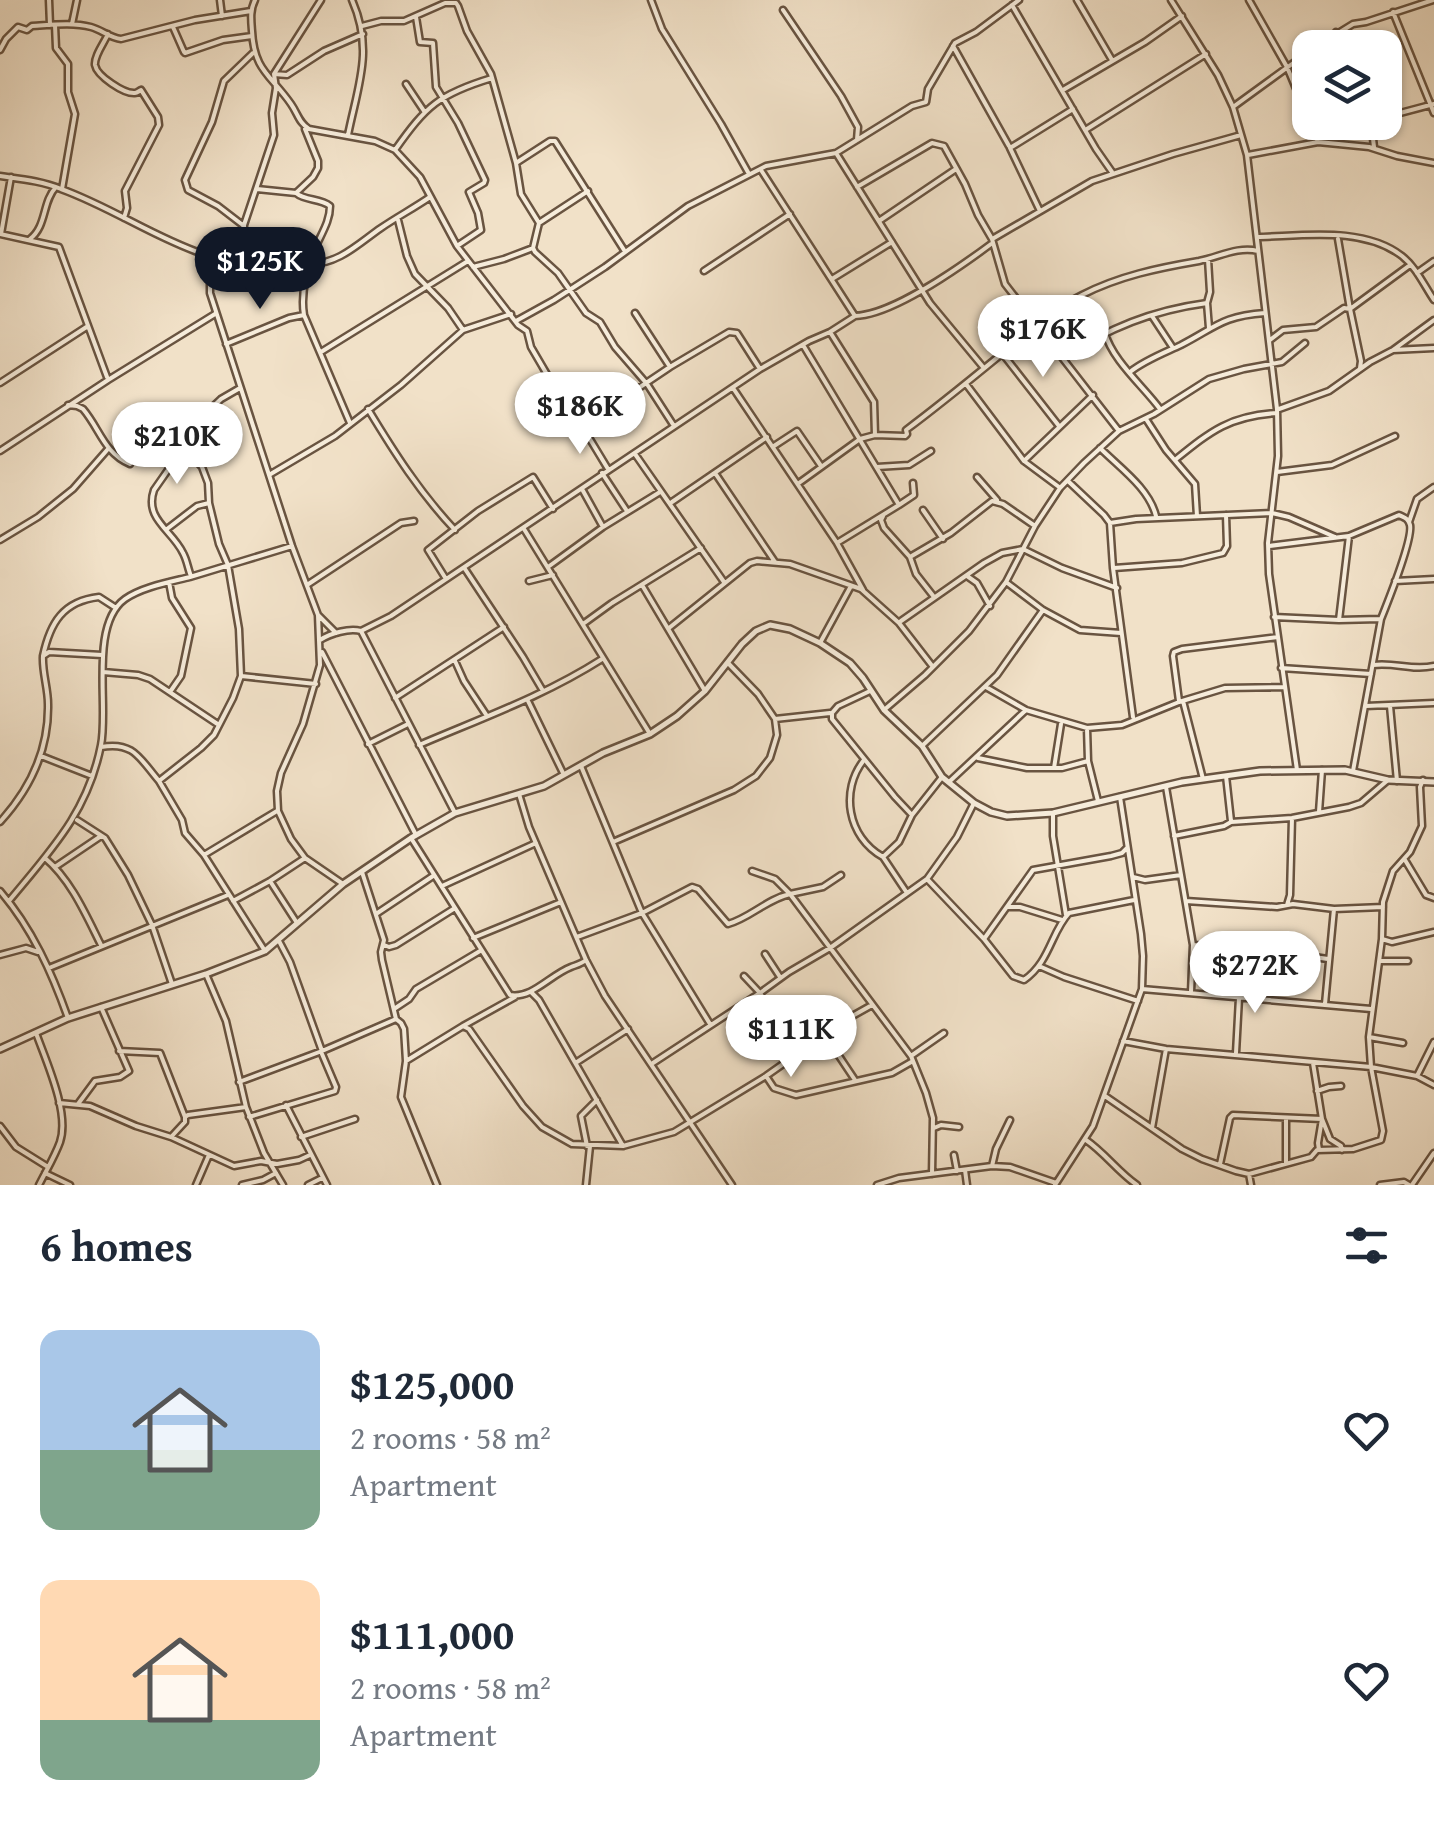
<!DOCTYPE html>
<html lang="en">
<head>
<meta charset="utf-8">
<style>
	:root { --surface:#fff; --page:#f2f2f3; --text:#1f2937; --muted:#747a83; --accent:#111827 }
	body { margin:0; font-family:"Gentium Book Plus",serif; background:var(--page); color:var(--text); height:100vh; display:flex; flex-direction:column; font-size:38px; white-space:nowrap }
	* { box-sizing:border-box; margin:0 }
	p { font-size:32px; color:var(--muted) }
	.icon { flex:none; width:55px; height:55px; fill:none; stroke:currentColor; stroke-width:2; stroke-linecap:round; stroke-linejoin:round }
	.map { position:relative; height:1185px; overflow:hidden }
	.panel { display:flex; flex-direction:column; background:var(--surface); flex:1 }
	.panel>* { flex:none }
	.tools { position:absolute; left:1292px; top:30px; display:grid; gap:20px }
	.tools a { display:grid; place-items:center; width:110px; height:110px; border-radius:20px; background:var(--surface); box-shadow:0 2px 8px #0004; font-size:50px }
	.price { position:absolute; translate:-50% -85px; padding:0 22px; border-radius:35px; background:#fff; color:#222; font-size:32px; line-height:65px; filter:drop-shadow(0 2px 5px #0008) }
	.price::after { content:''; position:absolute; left:50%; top:60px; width:30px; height:22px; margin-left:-15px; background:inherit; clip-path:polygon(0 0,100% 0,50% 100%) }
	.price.selected { background:var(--accent); color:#fff }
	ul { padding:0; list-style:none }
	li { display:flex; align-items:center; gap:30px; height:250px; padding:0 40px }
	li span { display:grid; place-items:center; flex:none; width:280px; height:200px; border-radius:20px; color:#555 }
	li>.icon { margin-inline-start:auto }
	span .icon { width:120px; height:120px; fill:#fffc; stroke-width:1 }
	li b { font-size:42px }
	h2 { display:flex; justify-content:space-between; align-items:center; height:120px; padding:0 40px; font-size:42px }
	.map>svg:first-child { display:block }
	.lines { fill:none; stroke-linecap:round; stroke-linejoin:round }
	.minor-casing { stroke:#695441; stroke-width:9 }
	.tertiary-casing { stroke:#695441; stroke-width:10 }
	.minor { stroke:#f6ecdb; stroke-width:4 }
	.tertiary { stroke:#f6ecdb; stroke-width:5 }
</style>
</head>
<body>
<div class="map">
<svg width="1434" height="1185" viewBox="0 0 1434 1185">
	<rect width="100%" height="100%" fill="#f1e1c8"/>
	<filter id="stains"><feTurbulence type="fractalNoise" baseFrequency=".002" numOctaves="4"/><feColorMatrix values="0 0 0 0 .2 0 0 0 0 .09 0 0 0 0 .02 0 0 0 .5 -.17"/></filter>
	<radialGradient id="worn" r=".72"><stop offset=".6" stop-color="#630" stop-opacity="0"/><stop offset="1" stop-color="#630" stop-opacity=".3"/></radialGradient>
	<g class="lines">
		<g class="minor-casing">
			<path id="minor" d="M49 0 50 25
				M220 0 222 16
				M255 0C250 10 251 19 252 31 254 71 271 75 291 104 298 114 299 123 309 129L375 141 395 150 420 177 457 246 518 325 527 331 531 347 552 383 582 426 608 469
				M321 0 274 74 276 88 272 113 274 135 241 234 218 264 210 284V293L292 546 318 615 320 665 303 724 281 773 277 791 278 811 291 839 305 858 343 884
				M651 0 662 29 721 124 749 174
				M1077 0 1112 60
				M1171 0 1218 75 1233 107 1247 155 1277 409 1278 456 1268 543 1269 574 1297 770
				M1249 0 1287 67 1310 122
				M1012 5 1096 149 1112 172
				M783 10 841 96 858 127 857 140
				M1393 12 1434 113
				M416 17 420 42 433 43 436 87 458 123 485 180 484 183 469 192 478 213 481 230 457 246
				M72 24 77 0
				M55 25 56 48 68 64V92L75 114 62 189
				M362 26 381 21H404L445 3H456L458 6 467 31 491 74 516 163 521 194 539 223 533 248 535 252 558 273 586 313 600 322 615 347 647 384 674 426
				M173 27 184 52
				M1336 32 1342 48
				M108 34C104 43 94 56 95 65 97 76 124 94 135 93 137 93 139 91 141 90L158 117 159 125 125 191 127 208 124 218
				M953 46 1009 146
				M1314 48 1353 24 1366 22 1433 0
				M0 50 6 39 18 27 27 30 32 26C51 25 72 22 91 27 102 30 110 38 121 39L195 20 251 11
				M185 53 223 40 252 36
				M274 74 287 75 324 51 363 34
				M406 84 424 111
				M1063 90 1145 42 1182 16
				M1233 107 1310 51
				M1385 117 1434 104
				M1371 122 1374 147
				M1311 123 1318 142
				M1087 129 1206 54
				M348 135C358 85 374 50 352 0
				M395 150C426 106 439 94 492 78
				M836 153 930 303 983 367
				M1248 155 1318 142 1369 147 1397 156 1434 163
				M516 163 550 141H555L624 250
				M761 170 855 316C892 315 960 267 991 244
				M0 176C21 179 42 181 61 189 111 207 153 237 203 254L207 260 206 275 212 276
				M857 187 932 143 944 146 965 184 978 215 992 239 1005 284 1119 431
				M257 189 296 193 313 177 318 168V161L305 129
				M296 193C305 201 320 198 330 206 330 220 323 231 317 244 308 267 300 291 304 315L350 423
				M1040 211 1010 148 1073 109
				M398 220 407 256 415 274 448 308 463 330
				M879 221 956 169
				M539 223 588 191
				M244 226 218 206 188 190 185 180 212 122 224 81 253 53
				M0 234 59 247 107 377
				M1 234 11 177
				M1257 237C1303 236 1363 226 1402 256 1416 267 1424 285 1434 300
				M994 238 1092 181 1173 154 1241 135
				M30 239C47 226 42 202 56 187
				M310 264C339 264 359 243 381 228 397 217 414 208 430 197
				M473 267 504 259 533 248
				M704 271 790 214
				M1417 273 1434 261
				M832 279 892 242
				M1207 303 1210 292 1208 259
				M635 313 670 367
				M1152 316 1173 348
				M516 321 554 300 605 267 688 206 766 166 836 153 912 106 926 102 928 89 955 43 976 32 1019 0
				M830 332 874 402 875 435
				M1105 333C1112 360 1144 387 1160 409
				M1270 340 1283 330 1316 327 1344 308 1350 309 1338 239
				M226 344 289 318 304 315
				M803 345 899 505 837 543
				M1393 350 1434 348
				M321 352 468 261
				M1002 353 1059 426
				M1065 358C1108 327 1155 310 1207 303L1209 328
				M1360 368 1361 361 1350 309 1410 265
				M1130 372C1145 360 1164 353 1181 345 1216 327 1222 316 1265 313
				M0 383 88 326
				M966 384 1024 461 1059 487
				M733 388 837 543 863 590
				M68 405 77 406 83 409C100 429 104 453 130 464
				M368 409C394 452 420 493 455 530
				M1279 409 1329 391 1370 362 1393 350 1434 320
				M1146 419 1166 450 1195 484 1197 516
				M582 426 670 367 729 332 737 333 760 369
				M774 446 797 431 821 466
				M184 447 202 467 208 483 209 503 219 544 228 565 239 629 241 676 233 698 214 735 201 748 159 781 182 820 185 833 204 855 265 951
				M1100 448C1120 468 1149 488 1156 516
				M0 451 108 380 215 314
				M635 454 724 582
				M1175 460C1211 431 1229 416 1277 413
				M1024 461 1093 395
				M877 467 909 465 931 451
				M1277 472 1332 465 1395 436
				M602 473 627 511
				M715 473 775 562
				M269 475 335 436 401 385 463 330 511 314
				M977 477 997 500
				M1068 481 1104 515 1110 523 1113 568 1133 717
				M799 483 860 439 875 435 905 436 907 434 906 430C945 401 982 370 1020 339 1040 323 1058 307 1082 295 1119 276 1158 268 1199 261 1219 257 1238 246 1258 251
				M582 489 603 527
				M672 502 767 437
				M899 505 914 495 913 483
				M923 510 943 539
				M883 516 881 520 884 528 910 557 916 574 934 597
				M1409 522 1417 499 1434 487
				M1110 523 1136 519 1272 513 1289 517 1335 537
				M167 529 197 506 209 503
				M524 529 650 734
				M1349 536 1339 620 1380 619
				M0 540 38 517 73 489 108 449
				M1269 546 1349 536 1399 515C1405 518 1408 518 1410 525 1413 539 1387 604 1381 619L1353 771
				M910 557 951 533 992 501 1003 504 1035 526
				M548 567 603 527 660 492
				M1114 568 1182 563 1223 553 1227 546 1226 515
				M465 569 523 657 543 691
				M191 576C188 569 187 560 183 553 172 530 144 519 154 490L184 447 190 431 200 419 221 399 240 388
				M967 576 977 583 990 606
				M446 579 428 550 478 511 533 477 553 509
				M529 581 553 575
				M1395 581 1434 579
				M169 582 172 598 191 628 181 676 170 692
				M1006 582 1043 610 1080 630 1121 633
				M307 585 401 523 414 521
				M642 585 705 691
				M318 615 336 633
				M1274 617 1339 620
				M901 621 984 563 1002 553 1023 549 1062 568 1117 588
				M583 624 612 603 701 548
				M669 628 750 563 757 561 790 564 861 589 899 623 933 667
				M361 631 455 813
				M320 640C331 633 349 628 361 631L391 616 760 369 809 341 830 332 855 316
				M820 643 851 586
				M322 652 416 835
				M43 656C50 623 63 601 99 597L116 608
				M455 661 464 681 487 716
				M1373 665C1396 662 1411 671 1434 666
				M1281 668 1371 674
				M103 672 138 675 150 679 219 725
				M241 676 316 684
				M986 687 1026 710 1087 728 1122 725 1179 702 1225 688 1284 687
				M870 691 838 706 832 713V719L895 797 912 815
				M395 698 504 627
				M528 701 563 773
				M1179 701 1173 656 1174 652 1182 649 1278 637
				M1183 701 1203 779
				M1366 706 1434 703
				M1390 706 1397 781
				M884 710 925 675 969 631 1006 582 1035 526 1060 488 1084 463 1119 431 1154 414 1209 379 1244 369 1282 362 1305 343
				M775 719 830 713
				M1087 728 1088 761 1098 801
				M368 744 408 724
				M419 745C482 718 544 696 602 659
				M922 746 997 675 1043 610
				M101 747C134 741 140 759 159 781
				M41 756 92 776
				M978 758 1027 768H1062L1088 761
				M864 760C840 790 847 837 883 857
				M581 766 642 913 710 1024
				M1054 768 1061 724
				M1226 776 1231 821
				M949 782 1026 710
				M1166 787 1193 945 1191 992
				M519 794 529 827 586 960 605 996 732 1185
				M1319 812 1322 770
				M1053 813V836L1066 915
				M77 820 105 838 128 875 152 925 172 984
				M0 822C30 789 49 750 48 704 48 688 42 672 43 656L49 652 102 655
				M1174 836 1224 826 1231 822 1292 818 1349 807 1361 803 1388 780
				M411 838 510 995C532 999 550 975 571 967 576 965 581 964 586 960
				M613 842 734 790 756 776 770 758 777 735 775 719 758 694 728 663
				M204 855 277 811
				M45 858C71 880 86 915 101 945
				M1405 860 1426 895 1434 898
				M55 867 101 836
				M752 871 775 879 790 894 823 887 841 875
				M362 872 384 940 381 952 382 960 396 1019 401 1023 404 1029 406 1061 401 1097 437 1185
				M1133 877 1145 880 1181 875
				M927 879 984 939 1033 870 1111 856 1122 853 1127 848
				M270 881 297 923
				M442 886 536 843
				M0 891C32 928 52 973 68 1018
				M907 893 883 857 899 842 912 815 942 777
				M9 901C51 850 88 812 101 745 109 707 89 625 125 599 142 587 170 582 190 577 224 567 258 556 292 546
				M233 901 270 881 305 858
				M1186 901 1277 907 1293 904 1334 909 1383 907
				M1287 905 1290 895 1292 818
				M1009 907H1020L1062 920
				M376 914 433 876
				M577 937 642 913 692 887 698 889 728 924C750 918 767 899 790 894L911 1056 926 1093 933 1118 932 1174
				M473 938 561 902
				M984 939 1013 976 1024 980C1050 962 1051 932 1069 913L1134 900
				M1382 939 1392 942 1434 932
				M279 941 290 962 322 1051
				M384 945 389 947 396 945 455 908
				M1193 945 1235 946 1328 959
				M765 954 780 977
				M0 955 26 948 38 952
				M1379 961H1408
				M1039 966 1064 977 1138 1001
				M49 968 228 895
				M206 974 226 1021 246 1107 264 1153 283 1185
				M744 976 760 993 799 1052
				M1142 989 1371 1009
				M531 992 539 1000 623 1146
				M1325 1004 1334 909
				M394 1009 409 999 416 989 480 951
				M463 1026 515 997
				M36 1033C46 1061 70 1113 60 1142 55 1156 46 1171 39 1185
				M825 1035 855 1080
				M1369 1037 1403 1043
				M1123 1041 1166 1049 1371 1067 1417 1076 1434 1085
				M119 1051 160 1053 185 1117
				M1236 1053 1239 998
				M911 1056 944 1033
				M406 1061 463 1026 469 1029 523 1106 542 1127 572 1144 623 1146 674 1132 766 1076 847 1019 872 1005
				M577 1062 628 1029
				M653 1063 760 993 789 972 830 948 927 879 957 837 974 803
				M766 1076 774 1088 796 1095 892 1073 913 1061
				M1417 1076 1434 1042
				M239 1082 322 1051 396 1019
				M1317 1091 1329 1087 1341 1086
				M1105 1096 1182 1149 1202 1159 1236 1171 1249 1174 1311 1157 1317 1150 1353 1149 1381 1140 1383 1131 1371 1067 1369 1037 1382 939 1383 902 1393 871 1410 852 1422 826 1420 787 1423 780
				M59 1103 90 1106 136 1126 171 1137 234 1166 261 1161 277 1164 299 1160 310 1155
				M78 1104 95 1081 120 1077 129 1071 101 1007
				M286 1105 327 1185
				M249 1117 335 1091 336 1087 322 1054
				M1286 1118V1163
				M0 1126 16 1147 48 1167
				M934 1128 941 1125 959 1127
				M1152 1128 1166 1049
				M172 1136 185 1122V1117L188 1115 246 1107
				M301 1137 355 1119
				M1086 1140C1105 1153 1118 1172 1137 1185
				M587 1146 581 1116 597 1100
				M1319 1150 1318 1143 1322 1119 1330 1139 1341 1146 1342 1150
				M954 1155 957 1171
				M1220 1164 1230 1118 1233 1115 1322 1119 1313 1063
				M992 1166 996 1149 1010 1120
				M965 1170 967 1185
				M45 1173 70 1185
				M1249 1174 1251 1185
				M196 1185 209 1155
				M242 1185 263 1180 276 1173
				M308 1185 322 1178
				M586 1185 590 1146
				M877 1185 899 1178 992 1166 1010 1167 1056 1183
				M1055 1185 1093 1126 1142 989 1143 956 1141 934 1120 797
				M1380 1185 1404 1182 1409 1185
				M1412 1185 1434 1153"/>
		</g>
		<g class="tertiary-casing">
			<path id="tertiary" d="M0 1049 68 1018 206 974 265 951 343 884 411 838 455 813 544 786 603 753 650 734 677 716 705 691 742 644 756 631 770 625 790 629 820 643 850 663 863 678 884 710 922 746 942 777 974 803 991 812 1007 816 1053 813 1182 782 1260 771 1345 770 1388 780 1434 782"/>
		</g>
		<use href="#minor" class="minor"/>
		<use href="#tertiary" class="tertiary"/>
	</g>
	<rect width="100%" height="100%" filter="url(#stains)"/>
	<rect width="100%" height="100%" fill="url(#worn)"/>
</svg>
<div class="tools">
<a><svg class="icon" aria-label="layers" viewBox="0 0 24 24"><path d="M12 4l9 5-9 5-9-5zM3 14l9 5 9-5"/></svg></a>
</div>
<b class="price selected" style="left:260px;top:312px">$125K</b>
<b class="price" style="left:1043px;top:380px">$176K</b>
<b class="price" style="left:580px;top:457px">$186K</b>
<b class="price" style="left:177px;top:487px">$210K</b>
<b class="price" style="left:1255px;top:1016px">$272K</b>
<b class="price" style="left:791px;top:1080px">$111K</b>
</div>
<section class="panel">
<h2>6 homes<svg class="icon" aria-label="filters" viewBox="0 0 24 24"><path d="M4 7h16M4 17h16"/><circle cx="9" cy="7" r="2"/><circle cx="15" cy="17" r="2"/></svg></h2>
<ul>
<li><span style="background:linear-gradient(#a9c7e8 60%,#7fa58c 0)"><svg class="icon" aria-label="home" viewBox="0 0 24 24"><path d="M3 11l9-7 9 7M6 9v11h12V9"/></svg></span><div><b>$125,000</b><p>2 rooms · 58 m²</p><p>Apartment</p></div><svg class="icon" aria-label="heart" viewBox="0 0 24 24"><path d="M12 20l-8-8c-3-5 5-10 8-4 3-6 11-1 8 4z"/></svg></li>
<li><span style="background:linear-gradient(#ffd9b3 70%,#7fa58c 0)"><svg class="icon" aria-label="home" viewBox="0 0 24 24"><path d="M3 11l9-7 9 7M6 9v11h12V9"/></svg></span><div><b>$111,000</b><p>2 rooms · 58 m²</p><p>Apartment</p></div><svg class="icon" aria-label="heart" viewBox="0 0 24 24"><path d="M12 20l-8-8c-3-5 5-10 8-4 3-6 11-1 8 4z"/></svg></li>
</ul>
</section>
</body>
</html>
